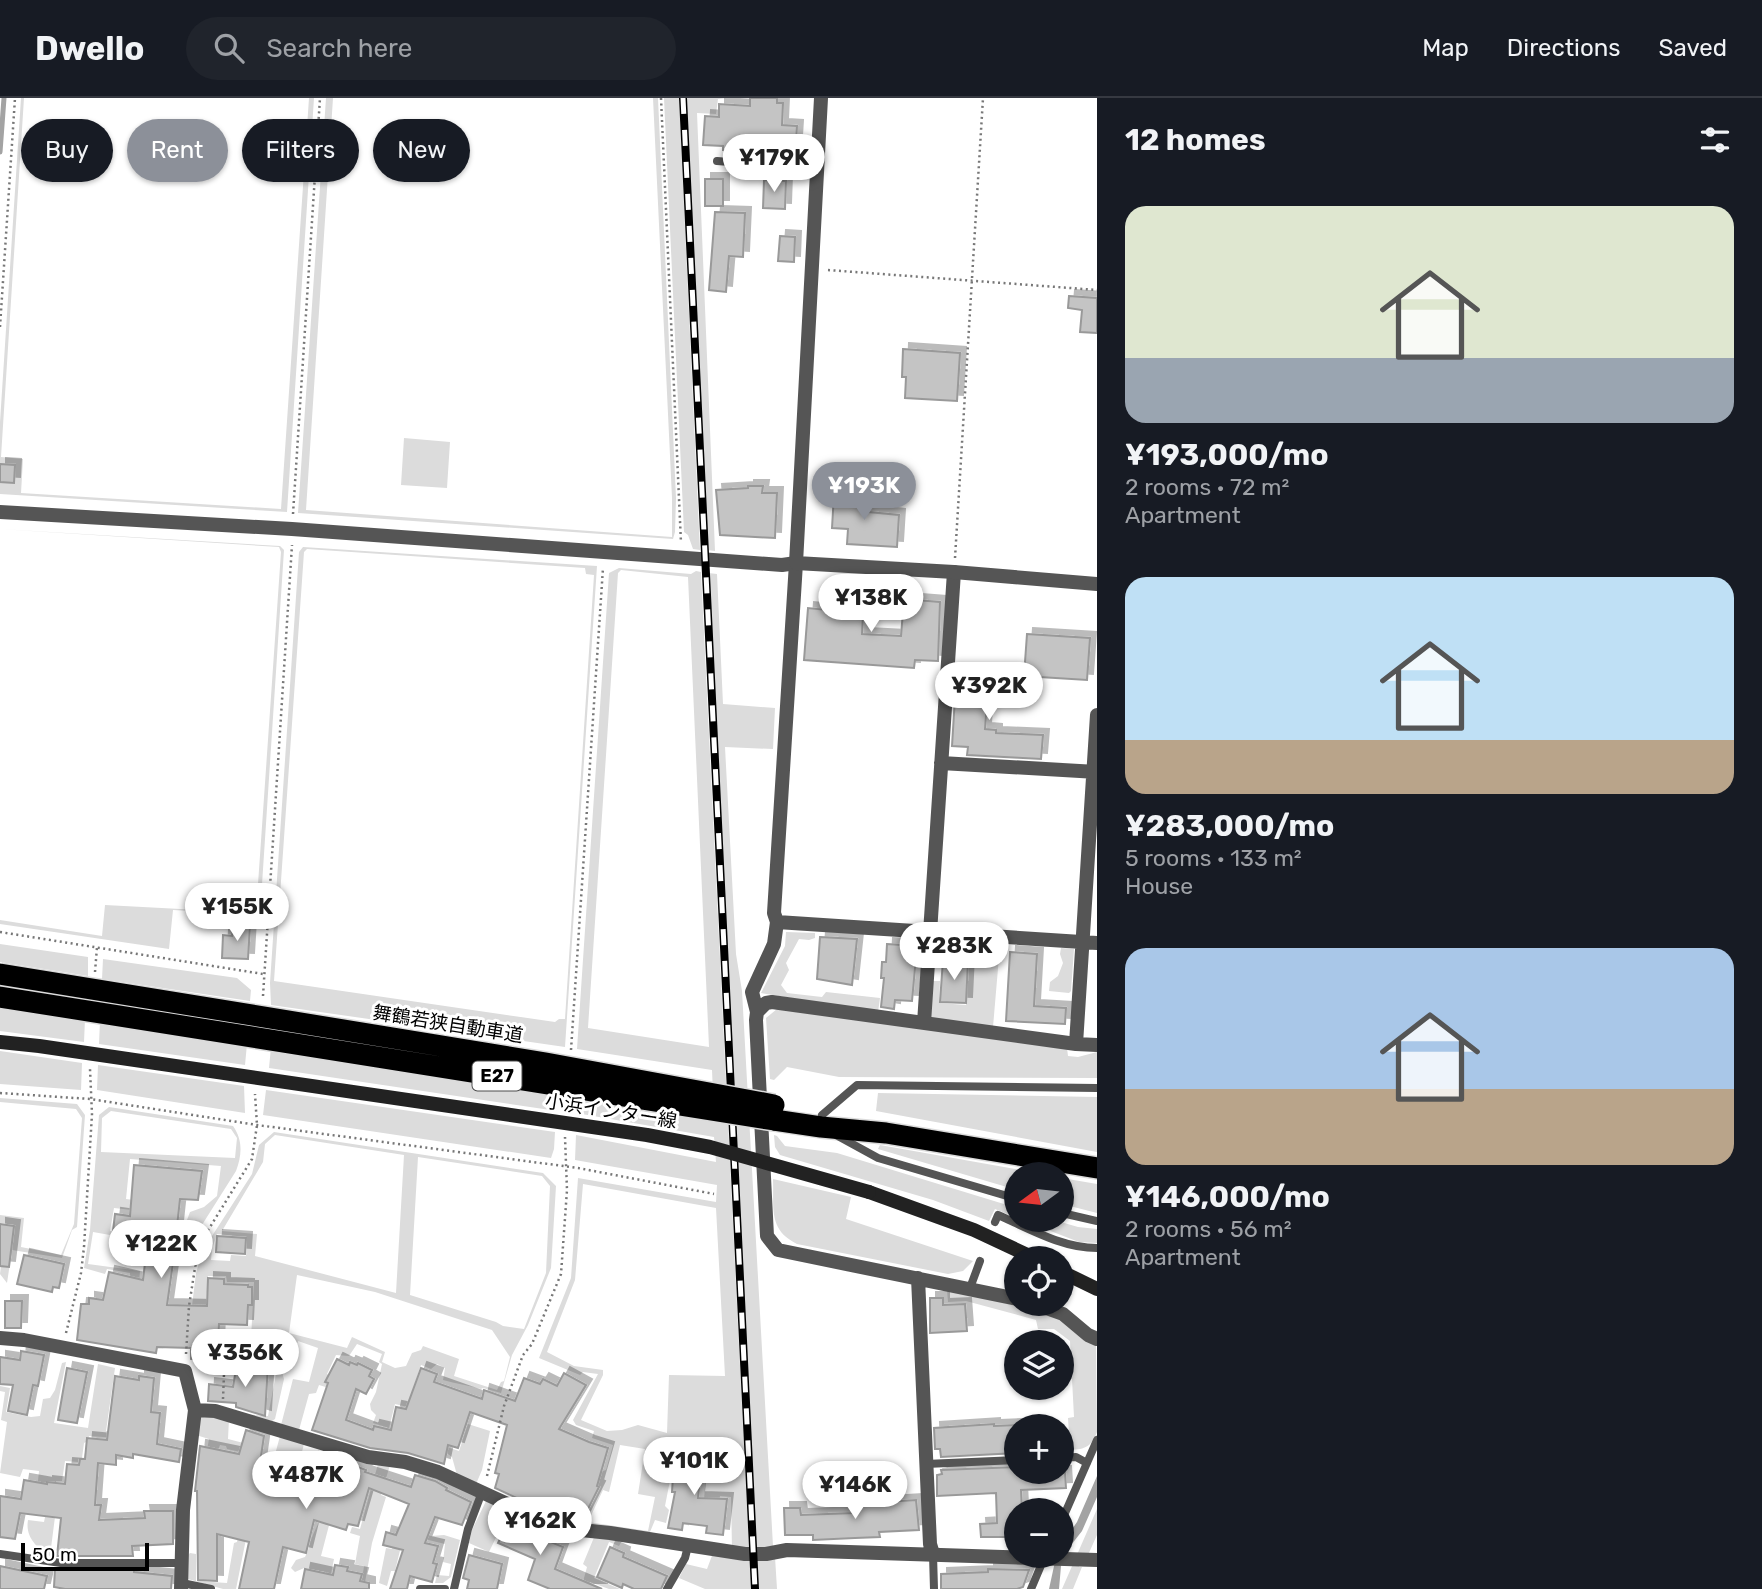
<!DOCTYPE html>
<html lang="en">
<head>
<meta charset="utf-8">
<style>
	:root { --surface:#171b24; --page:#20242c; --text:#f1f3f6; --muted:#9ea1a6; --line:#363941; --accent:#8c9099 }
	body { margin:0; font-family:Rubik,"Noto Sans JP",sans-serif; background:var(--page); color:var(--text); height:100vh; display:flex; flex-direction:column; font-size:26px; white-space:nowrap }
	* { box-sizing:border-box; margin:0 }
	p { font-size:23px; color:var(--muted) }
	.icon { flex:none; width:38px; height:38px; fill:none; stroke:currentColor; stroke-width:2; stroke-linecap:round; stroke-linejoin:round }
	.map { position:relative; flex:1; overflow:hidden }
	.drawer { display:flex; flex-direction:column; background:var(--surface); width:665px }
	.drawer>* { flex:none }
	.hud { position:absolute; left:21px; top:21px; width:665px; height:63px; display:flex; gap:14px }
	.needle { width:46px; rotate:255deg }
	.fabs { position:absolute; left:1004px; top:1064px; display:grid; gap:14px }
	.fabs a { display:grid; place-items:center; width:70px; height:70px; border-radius:50%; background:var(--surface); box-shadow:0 2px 5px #0004; font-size:35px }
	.scale { position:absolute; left:21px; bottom:18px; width:128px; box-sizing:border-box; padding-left:7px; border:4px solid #000; border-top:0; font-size:19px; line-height:24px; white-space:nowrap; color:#000; -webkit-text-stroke:5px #fff; paint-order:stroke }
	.price { position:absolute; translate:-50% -60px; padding:0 16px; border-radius:24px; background:#fff; color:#222; font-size:23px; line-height:46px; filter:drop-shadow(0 2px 4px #0008) }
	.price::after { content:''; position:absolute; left:50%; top:42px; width:21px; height:16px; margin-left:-10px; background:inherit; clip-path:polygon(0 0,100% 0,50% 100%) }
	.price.selected { background:var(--accent); color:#fff }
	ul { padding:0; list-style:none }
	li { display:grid; align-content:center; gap:14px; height:371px; padding:0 28px }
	li span { display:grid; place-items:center; height:217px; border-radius:21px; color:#555 }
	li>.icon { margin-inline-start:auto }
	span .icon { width:126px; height:126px; fill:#fffc; stroke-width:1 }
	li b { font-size:30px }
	h2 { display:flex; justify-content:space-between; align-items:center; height:84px; padding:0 28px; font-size:30px }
	.pill { padding:0 24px; border-radius:32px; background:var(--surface); box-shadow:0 2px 5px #0004; font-size:24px; line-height:63px }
	.pill.selected { background:var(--accent); color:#fff }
	header { display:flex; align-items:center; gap:42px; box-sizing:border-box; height:98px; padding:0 35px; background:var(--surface); border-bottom:2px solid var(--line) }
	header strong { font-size:33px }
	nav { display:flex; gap:38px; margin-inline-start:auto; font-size:24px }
	.search { width:490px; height:63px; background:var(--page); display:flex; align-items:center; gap:18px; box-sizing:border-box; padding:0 24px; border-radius:38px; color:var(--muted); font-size:26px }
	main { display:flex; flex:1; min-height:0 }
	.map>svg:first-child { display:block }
	.green { fill:#dcdcdc; fill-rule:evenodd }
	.water { fill:#a3a3a3 }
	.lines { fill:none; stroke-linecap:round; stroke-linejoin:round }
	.stream { stroke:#a3a3a3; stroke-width:5 }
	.building { fill:#c4c4c4; stroke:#999; stroke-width:2; filter:url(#shadow) }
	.motorway-casing { stroke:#dbdbdb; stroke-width:24 }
	.path { stroke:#777; stroke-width:2.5; stroke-dasharray:2 3.5; stroke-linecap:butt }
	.service { stroke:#555; stroke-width:8 }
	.minor { stroke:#555; stroke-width:14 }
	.tertiary { stroke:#555; stroke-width:14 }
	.secondary { stroke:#222; stroke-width:14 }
	.motorway { stroke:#000; stroke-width:21 }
	.rail-casing { stroke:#000; stroke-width:8 }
	.rail { stroke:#fff; stroke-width:5; stroke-dasharray:16; stroke-linecap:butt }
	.motorway-bridge-casing { stroke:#dbdbdb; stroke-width:24; stroke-linecap:butt }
	.secondary-bridge { stroke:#222; stroke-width:14 }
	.motorway-bridge { stroke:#000; stroke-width:21 }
	.labels { text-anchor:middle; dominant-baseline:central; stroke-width:6; stroke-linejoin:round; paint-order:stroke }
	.shield { fill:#fff; stroke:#4c4c4c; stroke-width:2 }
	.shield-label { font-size:18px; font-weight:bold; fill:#000 }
	.street-label { font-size:19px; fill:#000; stroke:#fff }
</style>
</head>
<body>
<header>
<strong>Dwello</strong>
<div class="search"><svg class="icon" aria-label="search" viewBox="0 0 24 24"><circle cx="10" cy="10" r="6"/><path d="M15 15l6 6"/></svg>Search here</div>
<nav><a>Map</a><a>Directions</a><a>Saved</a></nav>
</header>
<main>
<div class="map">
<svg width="1097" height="1491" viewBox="0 0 1097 1491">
	<defs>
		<filter id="shadow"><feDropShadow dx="6" dy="-6" stdDeviation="0" flood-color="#0004"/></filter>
	</defs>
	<rect width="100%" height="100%" fill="#fff"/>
	<path class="green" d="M21 0H24L1 359 23 361 21 395 281 411 309 0H314L287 414 0 396V324Z
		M326 0H333L306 412 672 439V400L653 0H658L676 400 675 434 673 441 298 415Z
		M664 0H679L700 452 693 451 688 437 684 434Z
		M686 0H727L718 1 716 16 697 15 715 453 707 452Z
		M404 340 450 344 447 390 401 387Z
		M0 431 280 448 284 452 260 817 173 812 169 851 0 826V822L102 838 105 807 256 815 281 454 279 449Z
		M303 449 597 468 565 949 271 907 270 885 299 454ZM307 451 585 470 586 476 594 477 565 921H559L555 924 274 883 304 454Z
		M619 470 691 476 696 473 701 474 749 1451H732L731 1399 720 1398 719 1405 704 1402 708 1348 679 1345 677 1367H673L665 1408 669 1412 666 1425 655 1422 650 1434 656 1436 567 1424 576 1402 581 1405 575 1418 584 1422 601 1389 594 1385 600 1374 606 1372 613 1347 592 1340 594 1333 576 1327 573 1322 598 1276 583 1274 580 1277 539 1260 571 1180 578 1080 716 1104 717 1087 575 1062 576 1037 716 1064 714 1039 576 1015 577 997 714 1019 712 972 577 951 609 475ZM621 472 688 479 709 949 588 930 618 475ZM583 1086 716 1110 725 1278 669 1277 667 1335 638 1327 622 1332 607 1333 581 1322 603 1277V1272L574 1268 547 1254 575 1182ZM620 1347 645 1351 638 1396 655 1399 648 1433 588 1424 603 1392 609 1394Z
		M708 475 717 476 723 606 775 610 773 651 725 649 736 856 742 893 773 1448 756 1451Z
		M786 834 815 835V840L809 842 799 841 786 865 789 872 781 887 787 895 822 899 826 894 880 900 878 914 761 895 785 848Z
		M971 845 1000 847 993 929 932 921 930 918 933 883H940L939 905 966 907Z
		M0 846 88 859V878L0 864Z
		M1061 850 1074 851 1071 893 1069 895 1049 893 1050 884 1058 878 1063 865 1060 856Z
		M103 861 237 880 251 892 250 903 102 881Z
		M0 909 85 921 84 944 0 933Z
		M777 911 1067 950 1068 958 1078 959 1097 954V980L839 979 787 969 774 982 770 981 766 920Z
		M100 923 247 946 245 967 99 946Z
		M271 949 558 994 557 1013 269 970Z
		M0 953 82 965 81 992 0 986Z
		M98 967 244 988 245 1015 97 992Z
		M266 992 555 1034 554 1051 551 1060 263 1017Z
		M878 995 1097 999V1054L876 1013Z
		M0 1000 77 1006 85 1017 77 1129 72 1132 62 1160 12 1152 7 1185 0 1176 3 1150H12L15 1127 0 1125V1117L24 1120 21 1149 61 1157 74 1126 82 1020 76 1011 0 1004Z
		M109 1009 233 1028C243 1042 242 1057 236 1073L195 1138 187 1122 190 1114 204 1109 217 1098 221 1068 130 1061 126 1101 142 1103 141 1113 114 1110 110 1133 149 1140 146 1161H142L144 1143 93 1134 88 1166 140 1173 139 1184 130 1182V1175L107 1171 105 1176 84 1170 90 1132 99 1017ZM111 1013 231 1031 237 1040 235 1060 101 1054 102 1020Z
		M274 1034 543 1075 556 1088 551 1170 528 1227 512 1257 501 1295 483 1290 481 1291C468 1287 456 1286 443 1282L445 1270 437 1266 431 1271 421 1267 412 1293 430 1300 428 1314 395 1306 389 1330 373 1325 376 1317 371 1312 370 1306 376 1294 382 1266 379 1264 382 1256 357 1246 349 1258 336 1257 327 1276 330 1278 329 1290 319 1287 316 1295 309 1296 299 1332 281 1327 293 1281 309 1284 318 1250 298 1243 292 1263 284 1264 281 1271 284 1281 275 1321 272 1323 241 1316 268 1318 276 1276 271 1269 277 1246 274 1245 276 1236 259 1232 257 1243 251 1241 254 1184H227L226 1178H208L205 1223 192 1208 196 1175 203 1152 252 1076 259 1047ZM275 1037 404 1057 396 1195 255 1158 257 1136 222 1133 263 1064 265 1046ZM418 1059 542 1078 550 1088 546 1175 524 1231 503 1228 496 1224 410 1197ZM217 1136 247 1139 246 1158 231 1157 230 1163 211 1162 212 1151ZM297 1177 375 1194 492 1232 510 1259 504 1283 501 1284 497 1292 454 1278 459 1261 423 1248 421 1252 412 1255 406 1268 395 1270 382 1264 385 1254 352 1239 347 1250 289 1235Z
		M774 1037 777 1038 785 1048 837 1055 1017 1110V1120L995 1111 989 1123 933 1102 780 1057 775 1049Z
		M880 1047 1043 1076H1017V1092L878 1051Z
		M1062 1080 1097 1086V1115L1062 1106Z
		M773 1081 851 1099 846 1121 973 1163 963 1173 948 1176 797 1146C768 1132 774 1110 773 1081Z
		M1022 1122H1054L1078 1129 1097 1131V1145L1079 1144Z
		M947 1192 991 1201 1060 1221 1096 1248 1097 1334C1091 1349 1086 1351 1070 1352L1068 1320 1074 1319 1070 1243 1054 1231H1038L1036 1222 966 1203 948 1204Z
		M66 1264 54 1325 88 1330 98 1266 115 1270 106 1333 119 1335 117 1340 89 1338 88 1343 84 1345 82 1360H79L78 1364 65 1363 62 1383H56L54 1400 56 1411 50 1458C37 1450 25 1439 28 1422L44 1424 48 1404 37 1392 39 1373 23 1371 20 1379 0 1375 7 1324 1 1322 5 1294 0 1293V1288L10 1290 6 1314 31 1319 40 1318 43 1301 50 1300 55 1292 62 1265Z
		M205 1317 229 1321 228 1341 255 1348 254 1357 227 1351 226 1348 220 1347 217 1355 207 1352 209 1341 196 1337 199 1319Z
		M468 1326 490 1333 482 1372 476 1386 457 1377 452 1359 437 1348 438 1346 459 1353Z
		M280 1338 304 1346 297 1373 276 1367 273 1364Z
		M378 1366 390 1367 381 1397 386 1399 372 1445 364 1490 361 1489 364 1468 355 1466 360 1438 350 1435 352 1429 360 1431Z
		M487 1401 525 1419 519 1424 506 1419 489 1454 469 1445 472 1432Z
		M244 1411 246 1441 236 1491H223L188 1481 187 1458 190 1455 196 1456V1483L227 1485 234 1445 237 1444Z
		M1097 1411V1437L1088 1457 1083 1458 1079 1469H1082L1073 1491H1062Z
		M333 1412 321 1458 334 1461 328 1491H323L326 1474 304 1470 295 1474 291 1470 296 1462 305 1459C308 1454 309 1448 311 1442 314 1433 319 1425 323 1415Z
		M397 1430 431 1438 444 1437 460 1442 451 1479 443 1485H435L437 1477 449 1478 451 1466 443 1464 445 1446 404 1436 395 1473H391L387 1488 379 1485 386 1450 392 1451Z
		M595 1437 623 1441 619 1448 609 1444 594 1480 620 1491H609L590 1484 587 1491H581L587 1469 583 1466Z
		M713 1455 750 1463 752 1491H705L679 1480 686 1466 707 1471Z
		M775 1459 777 1491H758L757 1462Z"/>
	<path class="water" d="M1097 1378V1399L1082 1433 1068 1451 1061 1468 1059 1491H1049L1056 1459 1062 1458V1446L1077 1424Z"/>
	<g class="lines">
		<path class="stream" d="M0 54 4 0"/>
	</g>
	<path class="building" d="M750 0H777V5H783L782 27 797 28 795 59 786 58V60L745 57 746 54 723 52V48L703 47 705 18 719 19V6L750 8Z
		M705 81H723V108H705Z
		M764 82 786 83 785 111 763 110Z
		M715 114 745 115 743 159 729 158 726 194 709 192Z
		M780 138 795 139 794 164 778 163Z
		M1069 198 1097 200V235L1080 234 1082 212 1068 210Z
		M903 251 960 255 957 303 905 300 906 279H902Z
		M0 366 15 367 14 385 0 384Z
		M748 388H763L762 395H777L775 440 720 437 716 392 748 390Z
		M834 396 871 399 869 414 899 417 897 449 847 446 848 431 832 430Z
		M829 495 864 498 862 536 901 538 904 501 940 504 938 563 915 562 914 570 804 562 808 510 827 512Z
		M1027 536 1090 540 1087 582 1024 578Z
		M963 581 1019 585 1018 601H1014V606L987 604 985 631 996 632V635L1043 637 1041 661 967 657 968 649 952 648 956 583 963 584Z
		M233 827 250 828 248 861 222 860 223 837 232 838Z
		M820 839 857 841 852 887 817 881Z
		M887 846 917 848 912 903 895 902 894 911 881 909 884 880H881L882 864H886Z
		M1010 854 1037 856 1034 908 1066 910 1065 926 1006 923Z
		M943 862 968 863 966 905 940 904Z
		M134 1067 202 1073 198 1102 180 1101 175 1147 191 1149 188 1167 173 1165 167 1207 207 1208 208 1180 224 1181V1186L248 1187V1189H252V1207H248L247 1227 219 1226 217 1266 191 1261V1250L157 1249 156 1255 77 1242 81 1206H89V1200L103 1202 109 1174 143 1182 145 1165H148L153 1138 113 1133 115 1116 130 1118Z
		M0 1126 14 1128 9 1169 0 1168Z
		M217 1138 246 1140 245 1156 216 1154Z
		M24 1157 64 1166 59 1190 53 1189 52 1194 17 1186Z
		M930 1200H943V1207L965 1206 967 1233 930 1235Z
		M5 1203H22L21 1230H5Z
		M21 1253 44 1257 38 1288 33 1287 27 1317 8 1313 13 1287 0 1286V1259L20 1262Z
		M337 1261 349 1267 350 1264 357 1267 358 1265 372 1272 369 1278 374 1281 366 1296 356 1291 346 1322 373 1332 374 1328 391 1332 396 1309 406 1311 421 1270 437 1276 434 1284 482 1301 484 1292 515 1303 524 1280 540 1286 543 1281 557 1288 564 1275 586 1287 559 1331 589 1344 608 1350 597 1388 599 1389 583 1421 568 1413 566 1418 546 1410 545 1413 495 1390 499 1376 495 1375 507 1327 470 1314 458 1350 448 1347 444 1366 408 1355 370 1350 312 1332 328 1285 325 1284Z
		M237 1265 268 1267 265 1318 236 1309V1305L208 1303 209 1286 233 1289Z
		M67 1270 87 1274 77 1325 58 1322Z
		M115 1278 139 1282V1278L154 1280 151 1314 160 1315 157 1346 181 1351 179 1364 133 1356V1360L116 1357V1367L98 1365 95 1407H101L99 1422 145 1420 144 1413H173V1446L132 1448 133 1458H57L61 1420 20 1415 15 1441 0 1439V1398L21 1401 24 1382 47 1386V1384L65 1386 67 1366 79 1367 80 1361H85L87 1340 107 1342Z
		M994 1326V1328L1017 1327V1355L941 1359 940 1351H935L934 1330Z
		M246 1332 264 1338 260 1365 262 1370 270 1372 271 1368 312 1381 319 1354 366 1372 365 1374 411 1389 415 1377 435 1383 447 1390 446 1392 471 1404 462 1427 435 1419 425 1445 438 1448 433 1465 437 1466 432 1484 410 1478 407 1491H390L403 1452 383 1447 386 1434 396 1437 409 1406 369 1390 358 1428 348 1426 346 1432 314 1422 306 1455 283 1449 274 1491H239L249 1444 217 1436V1483L198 1482 197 1393H195L200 1348 239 1356Z
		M681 1348 703 1351 698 1400 727 1401 723 1437 706 1435 707 1428 683 1425 682 1432 668 1430 675 1394H672L673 1378H676L678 1371Z
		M1017 1369V1374H1065L1066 1390 1021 1392 1022 1412H1017V1439H981L980 1426 997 1425 996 1395 937 1398V1377L942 1376 941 1372Z
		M916 1402 919 1432 879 1434 880 1439 855 1440 813 1442V1437H785L784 1410H800L801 1417 854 1415 853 1406Z
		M511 1418 537 1430 534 1437 563 1449 555 1471 602 1491H550L528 1482 535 1461 498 1445Z
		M610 1449 624 1455 623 1459 667 1478 661 1491H634L623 1486 622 1490 597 1479Z
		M469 1457 502 1466 497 1491H467L469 1482 463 1480Z
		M335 1467 348 1469 347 1473 362 1476 360 1483 369 1485V1491H301L305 1471 333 1477Z
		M0 1468 47 1478 44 1491H0Z
		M55 1471 134 1472V1474L172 1478 171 1491H65L54 1489Z
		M988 1471 1029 1472 1023 1489 1017 1491H941V1476L988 1474Z"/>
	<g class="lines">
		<g class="motorway-casing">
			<path id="motorway" d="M774 1022 821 1029 886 1035 1097 1070"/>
		</g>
		<path class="path" d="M661 0 681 445
			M828 172 1097 192
			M0 229 15 0
			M293 416 320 0
			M955 460 983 0
			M0 834 263 876
			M95 874 97 849
			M263 898 292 447
			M571 952 603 470
			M0 995 90 1001 257 1027 578 1070 714 1096
			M66 1235 81 1175 84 1149 92 1016 90 971
			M186 1256 189 1208 197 1157 202 1142 252 1061 257 1027 255 996
			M223 1301 224 1276
			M487 1378 504 1308 523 1257 532 1246 561 1176 567 1092 565 1039"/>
		<path class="service" d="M717 63 816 71
			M822 1017 857 987 1097 990
			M836 1037 878 1060 1017 1101
			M1062 1115 1097 1123
			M995 1124 998 1117C1030 1131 1062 1150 1097 1150
			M970 1190 980 1163
			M1062 1360 1076 1359 1087 1365
			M926 1366 1017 1362
			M1062 1422 1097 1342
			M0 1456 61 1465H183
			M933 1456 934 1491
			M182 1485 211 1491
			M420 1491H445
			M454 1491 468 1431 482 1394
			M667 1491 685 1460 688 1448
			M1031 1491 1045 1458"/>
		<path class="minor" d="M0 414 292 431 782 467 796 465 774 815 777 824 774 846 752 894 757 914 756 922 767 1138 778 1152 1017 1201
			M941 665 1097 674
			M777 824 1097 845
			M757 914 766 905 772 904 1076 946 1097 617
			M924 925 954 474
			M1076 946 1097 947
			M918 1180 930 1446 933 1456
			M1035 1206 1063 1216 1088 1237 1097 1241
			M0 1240 24 1242 185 1273 195 1312 215 1313 368 1359 405 1364 438 1374 549 1425 572 1431 610 1435 745 1456H766L787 1452 1097 1462
			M181 1491 183 1412 195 1312"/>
		<path class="tertiary" d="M821 0 796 465 954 474 1097 486"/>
		<path class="secondary" d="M869 1094 974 1132 1034 1160
			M1062 1174 1097 1191"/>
		<use href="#motorway" class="motorway"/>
		<g class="rail-casing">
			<path id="rail" d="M683 0 755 1491"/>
		</g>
		<use href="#rail" class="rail"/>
		<g class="motorway-bridge-casing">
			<path id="motorway-bridge" d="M0 876 546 965 774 1007
				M0 899 774 1022"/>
		</g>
		<path class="secondary-bridge" d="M0 944 39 948 647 1037 710 1049 869 1094"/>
		<use href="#motorway-bridge" class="motorway-bridge"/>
	</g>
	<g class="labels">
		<rect class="shield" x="472.5" y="963.5" width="49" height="29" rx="5"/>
		<g class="shield-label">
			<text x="497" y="978">E27</text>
		</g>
		<g class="street-label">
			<text transform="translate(448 926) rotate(9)">舞鶴若狭自動車道</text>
			<text transform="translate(611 1013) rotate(9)">小浜インター線</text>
		</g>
	</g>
</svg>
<div class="fabs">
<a><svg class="needle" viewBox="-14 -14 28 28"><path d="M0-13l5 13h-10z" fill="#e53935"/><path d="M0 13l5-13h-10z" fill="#9ea1a6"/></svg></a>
<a><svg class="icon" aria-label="locate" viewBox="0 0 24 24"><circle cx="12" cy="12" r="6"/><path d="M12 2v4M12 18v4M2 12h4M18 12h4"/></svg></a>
<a><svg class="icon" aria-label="layers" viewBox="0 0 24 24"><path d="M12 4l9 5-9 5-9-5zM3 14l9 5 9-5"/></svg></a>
<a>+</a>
<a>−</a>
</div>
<div class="scale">50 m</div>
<b class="price" style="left:774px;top:96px">¥179K</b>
<b class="price selected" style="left:864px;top:424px">¥193K</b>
<b class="price" style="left:871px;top:536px">¥138K</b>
<b class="price" style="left:989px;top:624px">¥392K</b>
<b class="price" style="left:237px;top:845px">¥155K</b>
<b class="price" style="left:954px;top:884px">¥283K</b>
<b class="price" style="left:161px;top:1182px">¥122K</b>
<b class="price" style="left:245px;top:1291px">¥356K</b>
<b class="price" style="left:694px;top:1399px">¥101K</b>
<b class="price" style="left:306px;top:1413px">¥487K</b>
<b class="price" style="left:855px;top:1423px">¥146K</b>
<b class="price" style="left:540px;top:1459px">¥162K</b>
<div class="hud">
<a class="pill">Buy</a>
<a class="pill selected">Rent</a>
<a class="pill">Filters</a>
<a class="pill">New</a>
</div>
</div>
<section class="drawer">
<h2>12 homes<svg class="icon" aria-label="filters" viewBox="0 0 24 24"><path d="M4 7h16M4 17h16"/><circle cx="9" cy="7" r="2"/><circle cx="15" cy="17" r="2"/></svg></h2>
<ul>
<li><span style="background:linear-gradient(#dfe7d0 70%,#9aa5b1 0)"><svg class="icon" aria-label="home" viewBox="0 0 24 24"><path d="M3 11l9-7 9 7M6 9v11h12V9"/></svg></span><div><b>¥193,000/mo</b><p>2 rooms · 72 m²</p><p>Apartment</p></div></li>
<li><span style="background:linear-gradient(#bfe0f5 75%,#b9a48a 0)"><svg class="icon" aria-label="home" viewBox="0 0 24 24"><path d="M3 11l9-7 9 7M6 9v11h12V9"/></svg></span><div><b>¥283,000/mo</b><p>5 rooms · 133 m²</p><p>House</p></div></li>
<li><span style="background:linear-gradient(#a9c7e8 65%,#b9a48a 0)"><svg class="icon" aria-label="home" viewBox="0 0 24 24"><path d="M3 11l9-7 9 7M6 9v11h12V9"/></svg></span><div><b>¥146,000/mo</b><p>2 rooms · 56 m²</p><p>Apartment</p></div></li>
</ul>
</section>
</main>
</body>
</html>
